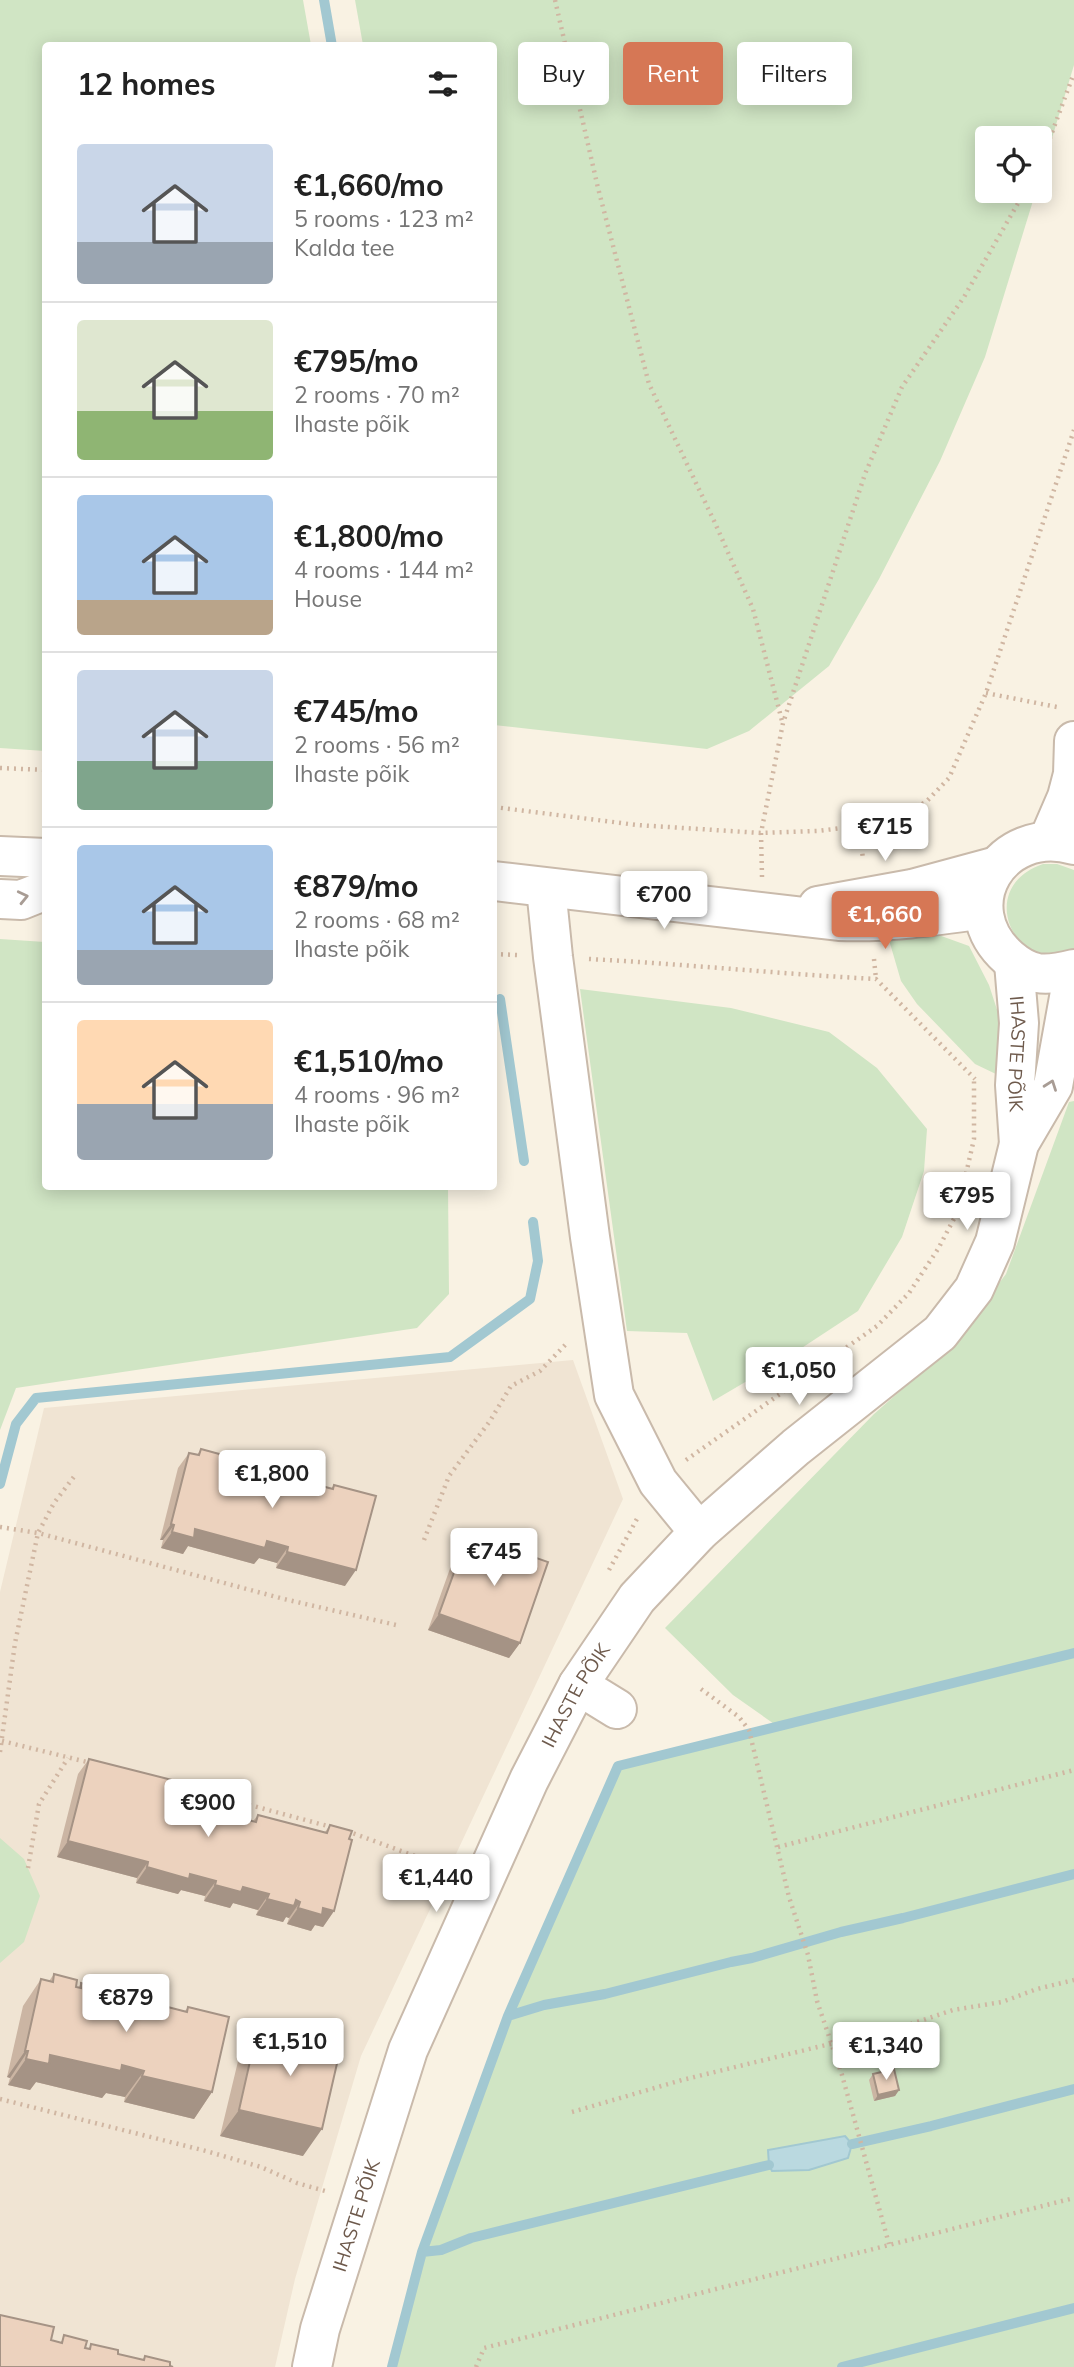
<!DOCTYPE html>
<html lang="en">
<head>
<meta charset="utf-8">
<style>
	:root { --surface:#fff; --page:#f6f6f6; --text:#222; --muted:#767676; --line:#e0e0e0; --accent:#d67755 }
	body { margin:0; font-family:Mulish,sans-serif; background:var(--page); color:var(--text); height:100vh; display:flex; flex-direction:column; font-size:26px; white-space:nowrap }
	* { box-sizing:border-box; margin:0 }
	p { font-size:23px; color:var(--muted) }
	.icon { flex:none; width:38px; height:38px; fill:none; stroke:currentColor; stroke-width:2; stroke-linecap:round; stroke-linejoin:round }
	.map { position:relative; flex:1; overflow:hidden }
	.details { position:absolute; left:42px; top:42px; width:455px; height:1148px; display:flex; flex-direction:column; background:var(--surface); border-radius:7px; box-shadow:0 4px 18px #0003 }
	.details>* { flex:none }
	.top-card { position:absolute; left:518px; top:42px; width:450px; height:63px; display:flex; gap:14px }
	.tools { position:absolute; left:975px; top:126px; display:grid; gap:14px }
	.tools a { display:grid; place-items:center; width:77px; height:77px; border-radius:7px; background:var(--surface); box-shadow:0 4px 18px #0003; font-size:35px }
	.price { position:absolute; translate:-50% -60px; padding:0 16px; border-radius:7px; background:#fff; color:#222; font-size:23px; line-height:46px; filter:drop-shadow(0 2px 4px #0008) }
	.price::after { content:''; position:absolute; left:50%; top:42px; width:21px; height:16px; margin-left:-10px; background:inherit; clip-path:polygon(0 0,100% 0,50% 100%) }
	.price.active { background:var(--accent); color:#fff }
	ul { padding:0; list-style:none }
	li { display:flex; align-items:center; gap:21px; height:175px; padding:0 35px }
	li+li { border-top:2px solid var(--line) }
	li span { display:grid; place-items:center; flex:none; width:196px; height:140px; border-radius:7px; color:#555 }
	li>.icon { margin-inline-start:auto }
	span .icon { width:84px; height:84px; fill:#fffc; stroke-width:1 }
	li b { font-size:30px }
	h2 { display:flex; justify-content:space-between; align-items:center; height:84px; padding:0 35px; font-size:30px }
	.tag { padding:0 24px; border-radius:7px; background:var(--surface); box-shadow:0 4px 18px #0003; font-size:24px; line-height:63px }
	.tag.active { background:var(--accent); color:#fff }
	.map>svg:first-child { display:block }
	.residential { fill:#f0e4d3 }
	.green { fill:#d0e5c4 }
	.water { fill:#bad9e0; stroke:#a2c8d1; stroke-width:2 }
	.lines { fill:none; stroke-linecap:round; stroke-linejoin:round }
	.stream { stroke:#a2c8d1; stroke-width:10 }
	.minor-casing { stroke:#c9baab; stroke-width:42 }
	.path { stroke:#d0b6a2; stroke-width:4.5; stroke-dasharray:2 5; stroke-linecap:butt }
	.minor { stroke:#fff; stroke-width:38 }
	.wall { fill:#cbb5a3 }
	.shaded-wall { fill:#a59385 }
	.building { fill:#ecd2be; stroke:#a59385; stroke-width:2 }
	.oneway { stroke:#a89c94 }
	.labels { text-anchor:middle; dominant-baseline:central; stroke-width:7; stroke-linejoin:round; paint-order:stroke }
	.street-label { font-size:19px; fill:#6e5a4c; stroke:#fdf6e9 }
</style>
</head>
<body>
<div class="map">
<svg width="1074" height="2367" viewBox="0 0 1074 2367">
	<rect width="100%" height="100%" fill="#f9f2e3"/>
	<path class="residential" d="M573 1360 623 1499 361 2056 295 2279 275 2367H0V1592L44 1408Z"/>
	<path class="green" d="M0 0H303L311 45 46 46 45 751 0 748Z
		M355 0H1074V65L1040 178V138H987V191H1036L985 357 940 461 879 579 829 666 749 731 707 749 494 725V46L363 45Z
		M1043 864H1057L1074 870V948C1021 982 970 889 1043 864Z
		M933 933 969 946 989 985 1001 1022 998 1075 975 1064 917 1004 901 981 889 940Z
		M0 939 45 942 46 1186 448 1187 449 1294 417 1328 16 1388 0 1430Z
		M580 989 731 1008 829 1032 877 1068 927 1129 924 1171 902 1237 858 1311 791 1355 713 1401 687 1333 627 1331Z
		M1074 1101V2367H392L422 2252 508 2016 618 1766 777 1726 733 1695 665 1628 874 1414 951 1346 1006 1274 1069 1102Z
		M0 1838 24 1859 40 1896 24 1942 0 1963Z"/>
	<path class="water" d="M845 2136 852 2144 848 2158 809 2170 772 2171 769 2165 768 2150Z"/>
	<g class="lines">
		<path class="stream" d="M324 0 332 46
			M500 999 524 1161
			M0 1484 16 1424 36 1398 450 1357 530 1299 538 1261 533 1222
			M508 2016 544 2005 605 1994 731 1962 752 1958 841 1932 903 1918 1074 1874
			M852 2144 931 2126 1074 2089
			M422 2252 441 2250 471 2238 769 2165
			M392 2367 422 2252 508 2016 618 1766 1074 1653
			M842 2367 1074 2308"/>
		<g class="minor-casing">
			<g id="minor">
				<path d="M1048 841 1067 797 1073 774 1074 741"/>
				<path d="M1074 845C1000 824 951 907 1009 958 1016 964 1027 971 1037 973 1050 975 1062 972 1074 969"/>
				<path d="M0 856 46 858"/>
				<path d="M494 881 839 921C888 923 935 916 983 909"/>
				<path d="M546 888 553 957 590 1237 614 1395 658 1482 699 1532"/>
				<path d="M0 899 21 900 46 890"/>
				<path d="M818 906 912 889 997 866"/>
				<path id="s1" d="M1014 963 1019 1023 1015 1085 1019 1144"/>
				<path d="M578 1685 617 1709"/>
				<path id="s2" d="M312 2367 320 2329 408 2050 529 1780 578 1685 637 1598 699 1532 796 1447 940 1333 974 1289 995 1242 1019 1144 1053 1086 1074 970"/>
			</g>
		</g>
		<path class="path" d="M555 0 598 188 649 384 715 523 753 609 782 721
			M1040 165 1074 73
			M986 693 1057 707
			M0 768 46 770
			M494 807 637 825 761 833 817 831 859 826 891 819 926 802 949 778 986 693 1074 430
			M859 826 863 859
			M762 877 761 833 783 723 865 474 902 387 964 297 1025 191
			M494 954 517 955
			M589 959C685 964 780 974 876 979L975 1079
			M874 959 876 979
			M686 1460 877 1326 909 1293 938 1249 957 1213 974 1139V1079
			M0 1527 38 1533 284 1599 396 1625
			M424 1540 449 1476 490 1421 511 1386 540 1371 568 1342
			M609 1570 638 1517
			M701 1689 739 1717 749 1730 789 1897 808 1955 817 2001 842 2075 889 2244
			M2 1741 91 1763
			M0 1752 15 1643 38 1533 54 1503 76 1474
			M168 1783 335 1828
			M347 1831 450 1869
			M778 1847 1074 1770
			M28 1868 39 1804 68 1758
			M0 2099 206 2151 261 2167 297 2183 325 2191
			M572 2112 682 2080 908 2025 953 2010 1002 2002 1037 1989 1074 1980
			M476 2367 484 2348 1074 2198"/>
		<use href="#minor" class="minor"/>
	</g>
	<path class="wall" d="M201 1449 255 1469 279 1475 282 1471 306 1482 331 1489 334 1485 345 1586 276 1568 277 1563 259 1558 254 1564 188 1546 183 1554 161 1548 163 1540H160L178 1468 189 1453 197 1455Z
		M468 1534 520 1643 509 1658 428 1630 457 1549Z
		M89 1759 169 1794 235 1817 253 1821 258 1815 325 1832 330 1825 349 1839 334 1911 323 1927 315 1925 311 1931 287 1924 289 1918 286 1917 283 1922 256 1915 258 1910 233 1903 230 1908 204 1901 205 1896 181 1890 178 1894 136 1883 137 1878 57 1857 78 1774Z
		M54 1974 76 1987 78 1988 81 1983 108 1994 132 1999 135 1995 160 2005 185 2011 188 2007 212 2092 194 2119 124 2102 125 2097 106 2093 102 2098 36 2082 30 2090 8 2085 10 2078 7 2077 23 2006 41 1979 49 1981Z
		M258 2026 303 2156 220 2136 240 2053Z
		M873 2074 899 2090 895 2096 874 2101 869 2080Z"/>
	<path class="shaded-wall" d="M171 1524 174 1525 163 1540H160Z
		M195 1529 267 1541 288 1547 277 1563 259 1558 254 1564 188 1546 183 1554 161 1548 172 1532Z
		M287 1552 356 1570 345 1586 276 1568Z
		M439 1614 520 1643 509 1658 428 1630Z
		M68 1841 148 1862 137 1878 57 1857Z
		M147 1867 190 1874 216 1881 205 1896 181 1890 178 1894 136 1883Z
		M215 1885 243 1887 269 1894 258 1910 233 1903 230 1908 204 1901Z
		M267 1899 296 1900 300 1902 289 1918 286 1917 283 1922 256 1915Z
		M298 1908H323L334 1911 323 1927 315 1925 311 1931 287 1924Z
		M25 2051H28L10 2078 7 2077Z
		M50 2055 122 2065 144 2071 125 2097 106 2093 102 2098 36 2082 30 2090 8 2085 26 2059Z
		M142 2076 212 2092 194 2119 124 2102Z
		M899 2090 895 2096 874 2101 878 2095Z
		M239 2110 322 2129 303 2156 220 2136Z"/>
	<path class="building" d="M201 1449 256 1464 255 1469 281 1475 282 1471 308 1478 306 1482 333 1489 334 1485 376 1496 356 1570 287 1552 288 1547 267 1541 265 1548 195 1529 194 1538 172 1532 174 1525 171 1524 189 1453 199 1455Z
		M468 1534 548 1562 520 1643 439 1614Z
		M89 1759 172 1780 169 1794 237 1809 235 1817 256 1822 258 1815 327 1833 330 1825 352 1831 349 1839 352 1840 334 1911 323 1908 322 1915 298 1908 300 1902 296 1900 294 1906 267 1899 269 1894 243 1887 241 1892 215 1885 216 1881 190 1874 189 1879 147 1867 148 1862 68 1841Z
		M54 1974 77 1980 76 1987 81 1988V1983L109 1989 108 1994 134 2000 135 1995 161 2001 160 2005 187 2012 188 2007 229 2017 212 2092 142 2076 144 2071 122 2065 121 2071 50 2055 49 2064 26 2059 28 2051H25L41 1979 53 1982Z
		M258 2026 341 2046 322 2129 239 2110Z
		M894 2069 899 2090 878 2095 873 2074Z
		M0 2315 54 2327 51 2340 62 2343 64 2335 87 2341 85 2348 90 2349 91 2344 118 2350V2354L144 2360 145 2356 170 2362V2366L173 2367H0Z"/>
	<defs><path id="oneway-chevron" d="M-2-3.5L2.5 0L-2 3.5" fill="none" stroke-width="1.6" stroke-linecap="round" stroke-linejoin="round" transform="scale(1.75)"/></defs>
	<g class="oneway">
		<use href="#oneway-chevron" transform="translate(23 897) rotate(-13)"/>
		<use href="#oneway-chevron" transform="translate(1051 1085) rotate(-70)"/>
	</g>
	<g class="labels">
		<g class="street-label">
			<text stroke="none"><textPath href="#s1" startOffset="91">IHASTE PÕIK</textPath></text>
			<text stroke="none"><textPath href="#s2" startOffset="724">IHASTE PÕIK</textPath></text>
			<text stroke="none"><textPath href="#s2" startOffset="158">IHASTE PÕIK</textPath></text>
		</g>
	</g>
</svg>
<div class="tools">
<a><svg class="icon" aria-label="locate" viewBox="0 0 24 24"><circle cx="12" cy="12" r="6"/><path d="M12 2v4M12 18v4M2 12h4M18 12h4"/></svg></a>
</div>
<b class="price" style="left:885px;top:863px">€715</b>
<b class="price" style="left:664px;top:931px">€700</b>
<b class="price active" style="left:885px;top:951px">€1,660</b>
<b class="price" style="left:967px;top:1232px">€795</b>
<b class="price" style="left:799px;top:1407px">€1,050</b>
<b class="price" style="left:272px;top:1510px">€1,800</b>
<b class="price" style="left:494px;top:1588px">€745</b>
<b class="price" style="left:208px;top:1839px">€900</b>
<b class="price" style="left:436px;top:1914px">€1,440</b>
<b class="price" style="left:126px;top:2034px">€879</b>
<b class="price" style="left:290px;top:2078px">€1,510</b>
<b class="price" style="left:886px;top:2082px">€1,340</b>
<div class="top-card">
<a class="tag">Buy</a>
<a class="tag active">Rent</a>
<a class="tag">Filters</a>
</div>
<section class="details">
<h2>12 homes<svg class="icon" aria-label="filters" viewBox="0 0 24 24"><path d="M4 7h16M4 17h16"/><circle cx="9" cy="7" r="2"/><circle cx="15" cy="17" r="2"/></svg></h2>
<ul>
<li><span style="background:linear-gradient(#c9d6e8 70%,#9aa5b1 0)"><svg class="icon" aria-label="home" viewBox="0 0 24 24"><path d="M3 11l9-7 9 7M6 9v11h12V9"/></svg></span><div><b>€1,660/mo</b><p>5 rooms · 123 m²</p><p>Kalda tee</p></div></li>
<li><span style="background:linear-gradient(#dfe7d0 65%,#8fb573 0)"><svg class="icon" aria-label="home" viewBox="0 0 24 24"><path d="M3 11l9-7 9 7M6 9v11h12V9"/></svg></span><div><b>€795/mo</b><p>2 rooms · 70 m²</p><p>Ihaste põik</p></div></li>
<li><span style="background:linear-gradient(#a9c7e8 75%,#b9a48a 0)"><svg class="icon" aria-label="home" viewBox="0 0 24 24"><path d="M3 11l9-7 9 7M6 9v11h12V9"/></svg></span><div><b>€1,800/mo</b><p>4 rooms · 144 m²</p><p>House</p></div></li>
<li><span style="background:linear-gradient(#c9d6e8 65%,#7fa58c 0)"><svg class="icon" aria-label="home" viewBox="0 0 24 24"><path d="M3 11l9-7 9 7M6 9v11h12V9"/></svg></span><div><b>€745/mo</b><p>2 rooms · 56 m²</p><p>Ihaste põik</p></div></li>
<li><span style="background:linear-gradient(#a9c7e8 75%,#9aa5b1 0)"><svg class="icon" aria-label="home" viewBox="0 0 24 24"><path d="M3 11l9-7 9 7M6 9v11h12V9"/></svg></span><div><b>€879/mo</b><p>2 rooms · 68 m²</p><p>Ihaste põik</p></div></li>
<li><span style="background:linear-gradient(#ffd9b3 60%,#9aa5b1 0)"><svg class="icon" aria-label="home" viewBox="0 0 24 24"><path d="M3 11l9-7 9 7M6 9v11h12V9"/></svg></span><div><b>€1,510/mo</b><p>4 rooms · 96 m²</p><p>Ihaste põik</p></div></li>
</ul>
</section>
</div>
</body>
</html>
